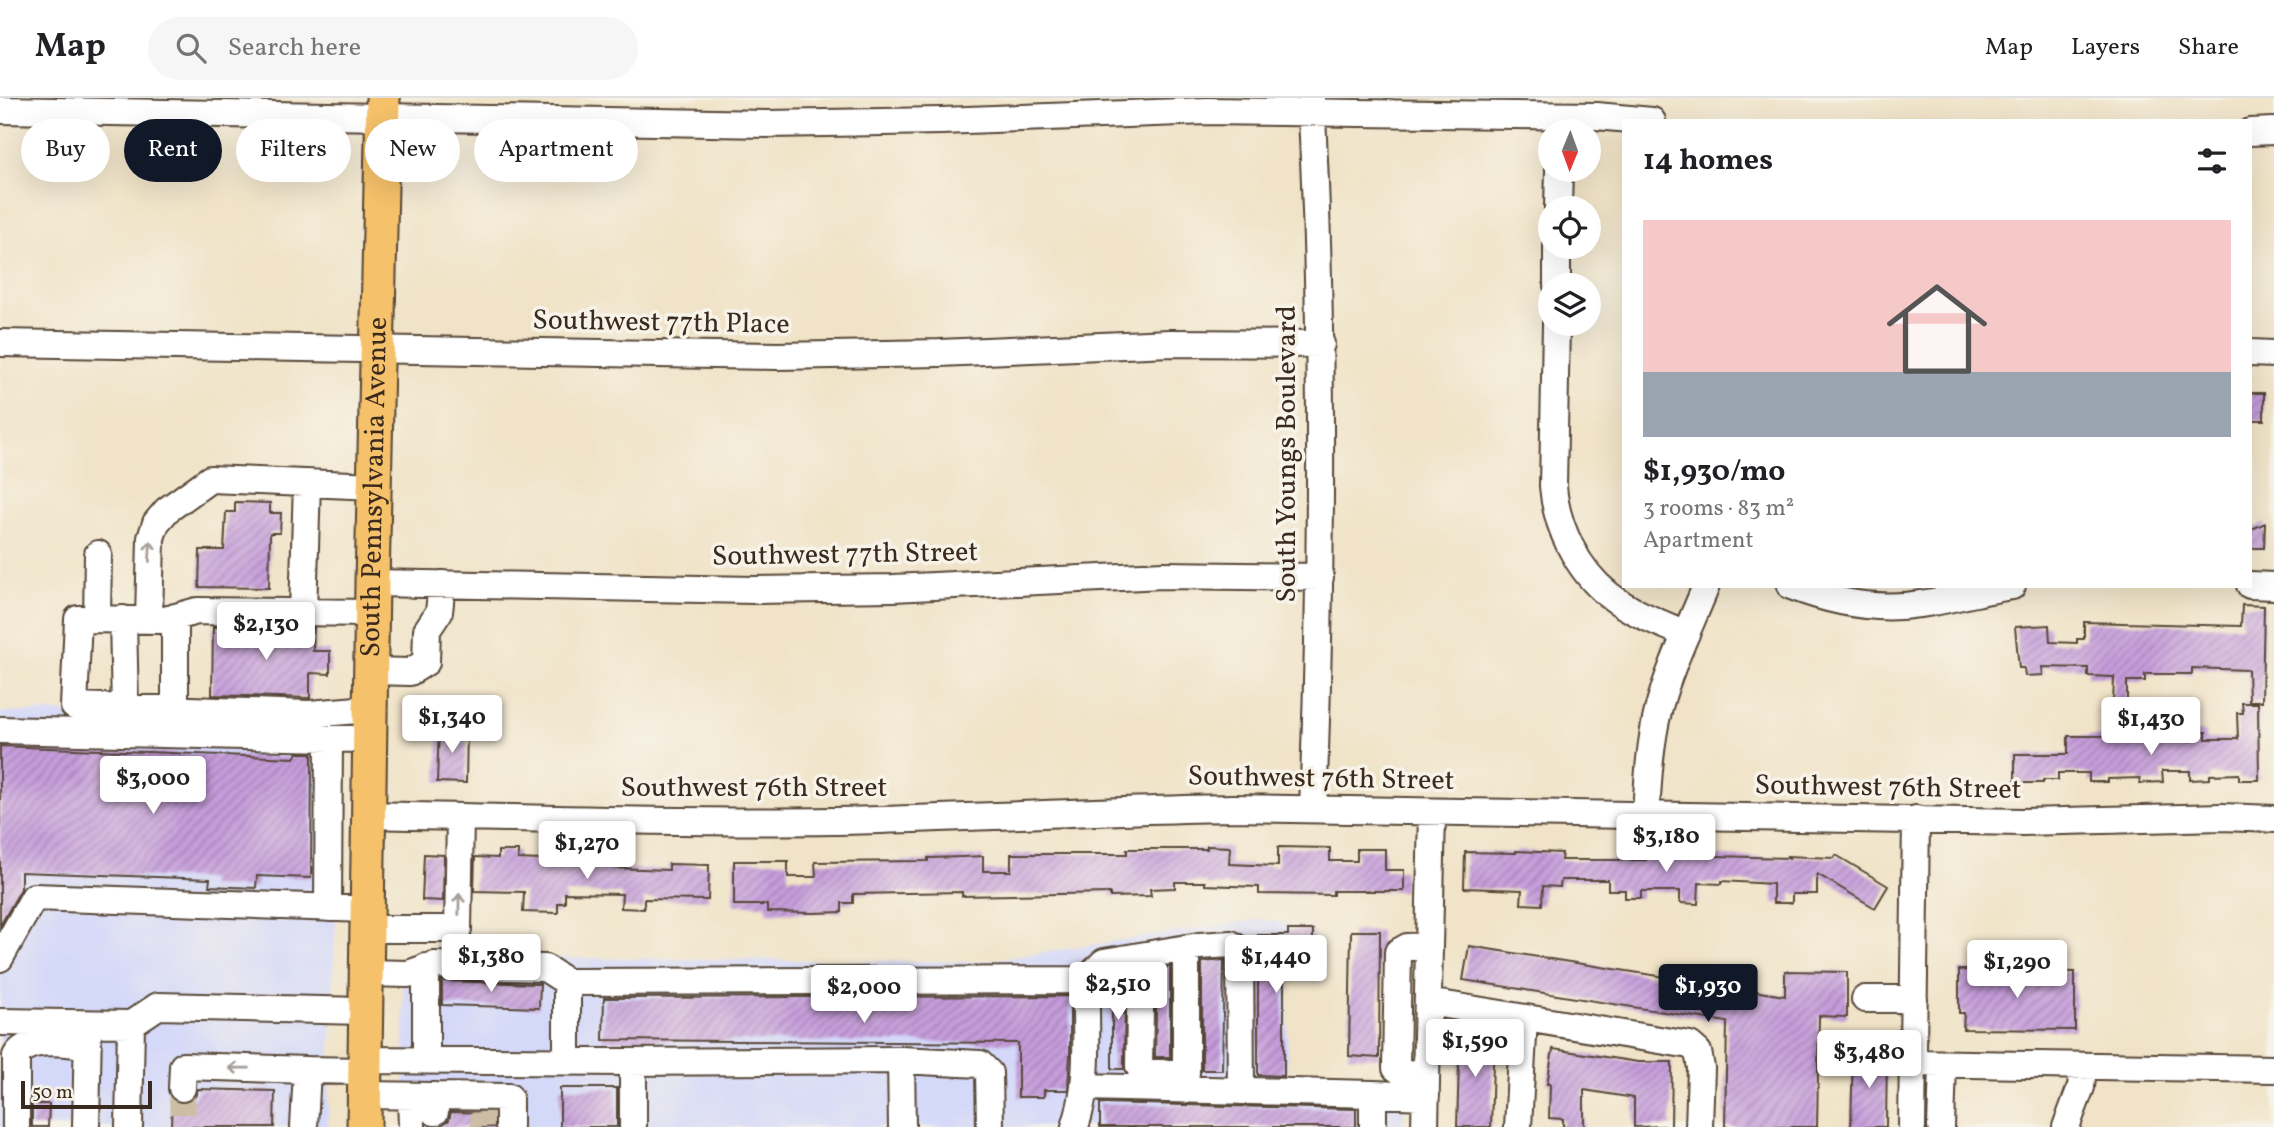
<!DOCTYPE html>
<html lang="en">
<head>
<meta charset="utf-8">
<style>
	:root { --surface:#fff; --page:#f6f6f6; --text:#202124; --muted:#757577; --line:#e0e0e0; --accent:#111827 }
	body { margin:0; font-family:Vollkorn,serif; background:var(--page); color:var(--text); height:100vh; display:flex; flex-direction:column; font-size:26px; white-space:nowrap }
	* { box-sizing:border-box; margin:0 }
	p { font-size:23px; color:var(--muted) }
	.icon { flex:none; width:38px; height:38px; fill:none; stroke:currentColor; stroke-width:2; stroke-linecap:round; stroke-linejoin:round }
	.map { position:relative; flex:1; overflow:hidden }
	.details { position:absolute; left:1622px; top:21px; width:630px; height:469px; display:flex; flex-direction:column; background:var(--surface); border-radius:0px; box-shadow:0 7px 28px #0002 }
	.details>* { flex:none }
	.hud { position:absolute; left:21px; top:21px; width:665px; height:63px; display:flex; gap:14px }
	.needle { width:46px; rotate:181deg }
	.tools { position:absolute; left:1538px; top:21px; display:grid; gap:14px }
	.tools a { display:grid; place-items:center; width:63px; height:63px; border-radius:50%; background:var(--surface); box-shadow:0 7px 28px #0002; font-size:35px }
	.scale { position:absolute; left:21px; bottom:18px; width:131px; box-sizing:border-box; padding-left:7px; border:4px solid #3b2a1e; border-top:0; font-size:19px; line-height:24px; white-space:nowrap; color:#3b2a1e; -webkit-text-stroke:5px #f7f3e8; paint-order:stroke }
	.price { position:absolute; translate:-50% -60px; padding:0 16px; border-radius:7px; background:#fff; color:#222; font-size:23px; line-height:46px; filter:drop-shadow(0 2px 4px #0008) }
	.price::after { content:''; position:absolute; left:50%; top:42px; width:21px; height:16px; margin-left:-10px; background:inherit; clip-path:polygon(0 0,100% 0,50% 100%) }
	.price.selected { background:var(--accent); color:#fff }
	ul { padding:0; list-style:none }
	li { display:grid; align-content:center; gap:14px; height:371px; padding:0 21px }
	li span { display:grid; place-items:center; height:217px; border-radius:0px; color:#555 }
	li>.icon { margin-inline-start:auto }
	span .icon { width:126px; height:126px; fill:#fffc; stroke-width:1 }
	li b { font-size:30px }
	h2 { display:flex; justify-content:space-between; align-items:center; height:84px; padding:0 21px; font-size:30px }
	.pill { padding:0 24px; border-radius:32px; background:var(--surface); box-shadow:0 7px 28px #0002; font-size:24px; line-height:63px }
	.pill.selected { background:var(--accent); color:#fff }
	header { display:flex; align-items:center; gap:42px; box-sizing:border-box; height:98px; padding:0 35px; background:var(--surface); border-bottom:2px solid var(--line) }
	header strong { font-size:33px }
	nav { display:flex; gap:38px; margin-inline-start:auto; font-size:24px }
	.search { width:490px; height:63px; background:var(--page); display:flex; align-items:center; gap:18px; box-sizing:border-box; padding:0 24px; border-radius:38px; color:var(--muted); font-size:26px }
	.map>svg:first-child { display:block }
	.built { fill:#d4d8f9 }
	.building { fill:url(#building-hatch) }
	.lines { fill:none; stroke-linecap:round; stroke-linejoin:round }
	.minor-tunnel { stroke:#ccbea5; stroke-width:26; stroke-dasharray:26 13; stroke-linecap:butt }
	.minor-casing { stroke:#564637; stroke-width:30 }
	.major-casing { stroke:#564637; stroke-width:37 }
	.minor { stroke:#fff; stroke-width:26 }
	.major { stroke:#f5c16b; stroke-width:33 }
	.oneway { stroke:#a79f9a }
	.labels { text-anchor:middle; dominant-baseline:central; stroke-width:7; stroke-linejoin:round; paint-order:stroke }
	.street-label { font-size:28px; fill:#3b2a1e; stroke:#f7f3e8 }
</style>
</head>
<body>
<header>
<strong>Map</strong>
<div class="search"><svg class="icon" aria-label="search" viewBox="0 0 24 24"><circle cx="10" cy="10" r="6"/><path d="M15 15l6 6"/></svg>Search here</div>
<nav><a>Map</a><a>Layers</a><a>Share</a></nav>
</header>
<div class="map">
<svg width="2274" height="1029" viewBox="0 0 2274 1029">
	<defs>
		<pattern id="building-hatch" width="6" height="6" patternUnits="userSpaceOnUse" patternTransform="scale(1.75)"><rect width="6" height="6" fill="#c69ddb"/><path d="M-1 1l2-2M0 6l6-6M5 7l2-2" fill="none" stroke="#a280b1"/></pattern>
	</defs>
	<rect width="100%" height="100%" fill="#f7f3e8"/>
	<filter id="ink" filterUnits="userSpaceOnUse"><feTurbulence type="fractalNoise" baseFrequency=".0143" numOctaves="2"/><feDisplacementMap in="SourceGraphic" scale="14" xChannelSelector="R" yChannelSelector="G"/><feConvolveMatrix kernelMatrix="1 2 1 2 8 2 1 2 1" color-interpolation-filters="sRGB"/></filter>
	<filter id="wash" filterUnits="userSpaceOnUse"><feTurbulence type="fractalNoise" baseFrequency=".00686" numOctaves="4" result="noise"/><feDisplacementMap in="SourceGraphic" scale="28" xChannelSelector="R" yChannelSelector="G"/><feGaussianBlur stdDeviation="1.57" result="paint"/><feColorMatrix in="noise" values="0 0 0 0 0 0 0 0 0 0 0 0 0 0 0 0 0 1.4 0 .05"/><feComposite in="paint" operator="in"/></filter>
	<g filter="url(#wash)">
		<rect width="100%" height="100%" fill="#f0e3c7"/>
		<path class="built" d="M0 614 343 616 328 1029H0Z
			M1259 821 1289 826 1287 989 1404 988V1029H405L403 856 467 859 980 864Z"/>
		<g id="blocks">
			<path class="building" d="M2250 295H2264V322H2250Z
				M235 404 270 405V415H281L280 435H270L269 490 199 489 200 452H224L226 414H235Z
				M2265 425 2264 450H2250V432Z
				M2242 507 2264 508 2262 603H2249L2248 572 2192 570V576H2145V583H2127V606H2113L2114 579 2088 578V570L2042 569 2043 577 2025 578 2024 570H2019L2015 529 2049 527 2050 544 2077 545V541H2084V524L2241 528Z
				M213 529 314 530 313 553H330V576L310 575V600L212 597Z
				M2242 605H2258L2259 682H2239V676L2210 677V681L2190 682V673H2162L2163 684 2140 685V680L2108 681V684H2089V675H2058V682H2043V685H2015V656H2068V638H2110V642L2193 643V634H2206V641H2238L2237 615H2243Z
				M439 629 467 630 466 685 437 684Z
				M0 648 294 660 297 655H312L311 780 257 778 256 790 209 788 210 781 21 774V791L0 828Z
				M1207 748 1230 749 1229 766 1278 768V749L1330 750V763H1357V751H1385V772H1404V793H1333V797L1259 796V789L1205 787V784H1175V790L1150 791 1151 798 1110 799V795L962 798V794L853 796V805H842V814L814 815 767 814V807H734V763H788V779H816L815 764 928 763V760L962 759 983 758V773H1011V756H1127V751H1207Z
				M498 753H518V761L587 764V761L613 762V770L669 772V766L709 767 708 802 644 801V811L621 810 622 796 565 795V805H558V815L523 814 524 794 474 793 475 759 498 760Z
				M1516 753 1562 755 1561 762H1646V756L1790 760 1786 758 1834 760 1836 757 1888 788 1875 810 1817 776V796H1792V805H1773V786L1722 783V786L1699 785 1698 806 1680 805V793H1641V800H1625V792H1608V782H1561L1560 789 1543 788 1542 807 1521 806 1522 792 1464 790 1465 754 1516 755Z
				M424 756 444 757 443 803 422 802Z
				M1288 832H1313V858H1284V978L1258 977V837H1288Z
				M1351 833H1380L1379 960 1349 958Z
				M1469 848 1785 898V873L1847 874V919L1819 918 1817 1029H1725L1727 924 1463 882Z
				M1224 862 1222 972H1202V864Z
				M1170 869V959H1155L1157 871Z
				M1959 872 2075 874V932L1963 931 1964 915H1959Z
				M1125 876 1124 971H1112V879Z
				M442 883 540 886 539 910 442 907Z
				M1070 898V956L1068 992H1044V999H1018V945L603 942 604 900Z
				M1460 933 1494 934 1491 1029H1457Z
				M1553 951 1638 964H1672L1671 1028 1634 1029V1000L1584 992V1029H1563V1021L1549 1020 1550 986H1547Z
				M1853 954H1887L1886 1029H1851Z
				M560 990H617V1029H560Z
				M198 991 275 993 274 1029H171L172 1001 181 1006 189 1004 195 999Z
				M1100 1005 1356 1011V1029H1100Z
				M32 1006H49L48 1029H32Z
				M451 1014 493 1015V1029H438L449 1022Z"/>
		</g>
	</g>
	<g filter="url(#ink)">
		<use href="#blocks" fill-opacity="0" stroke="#564637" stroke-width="2"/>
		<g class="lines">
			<path class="minor-tunnel" d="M182 990 183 1029
				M483 1014 484 1029"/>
			<g class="minor-casing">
				<path id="minor" d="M1311 0C1324 237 1322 474 1313 711
					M0 12 767 26 941 23 1207 13 1596 18 1652 23
					M2250 34 2274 33
					M1558 110 1559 72
					M1557 187V149
					M1556 226 1553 388C1556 428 1577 472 1609 497 1632 515 1660 525 1686 536
					M0 245 777 258 939 255 1170 245 1321 246
					M2250 255 2274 256
					M372 485 754 492 893 490 1163 477 1320 479
					M2250 487 2274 488
					M1791 488C1832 504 1876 513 1920 506 1951 502 1981 492 2012 488
					M303 514 307 385
					M175 519V612
					M97 521 98 456
					M123 521 125 610
					M149 521 151 440 156 425 167 412 210 381 375 388
					M371 573 410 574 426 564 427 532 439 514 442 486
					M370 611 309 616 74 608 78 521 165 522 197 513 372 515
					M0 632 370 641
					M368 717C523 720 679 725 834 723 967 721 1099 712 1232 710L2023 724 2222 719 2274 721
					M1646 717C1648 681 1650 644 1659 609 1670 568 1690 528 1706 488
					M328 810 329 639
					M366 831H458L460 719
					M1141 858 1139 968 1142 975H1173
					M0 860 34 799 366 811
					M365 875 408 876 434 867 545 870 567 884V963
					M1086 882 1104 864 1199 848 1231 846 1240 852 1241 993
					M567 884 1086 882C1085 930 1091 983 1075 1029
					M1865 901H1914
					M1428 904 1690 947 1698 954 1701 970 1699 1029
					M0 924 131 926
					M364 962 625 964 901 962 902 1029
					M426 962V869
					M901 962 980 966 989 975 990 1029
					M633 964V1029
					M1913 965 2274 971
					M1186 975V850
					M1426 976 1403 975 1396 970 1398 854 1407 849 1429 848
					M1085 989 1373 996
					M182 990 183 968 307 972
					M364 997 434 998 435 1014
					M411 998 412 1029
					M434 998 509 999V1029
					M16 1029V958C29 937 66 946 88 947
					M86 1029 88 929
					M129 1029 131 926 158 908 364 913
					M304 1029 307 972 364 973
					M1373 1029V996L1426 998
					M1425 1029 1432 714
					M1518 1029 1524 920
					M1912 1029 1916 721
					M1941 1029 1943 966
					M2066 1029 2081 989 2083 968"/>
			</g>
			<g class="major-casing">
				<g id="major">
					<path id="s1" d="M364 1029 372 485 383 0"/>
				</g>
			</g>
			<use href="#minor" class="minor"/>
			<use href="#major" class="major"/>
		</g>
		<defs><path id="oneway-shaft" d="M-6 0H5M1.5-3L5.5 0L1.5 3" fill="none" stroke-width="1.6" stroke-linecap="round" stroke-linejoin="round" transform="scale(1.75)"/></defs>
		<g class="oneway">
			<use href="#oneway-shaft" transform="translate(150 453) rotate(-87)"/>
			<use href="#oneway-shaft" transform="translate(459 806) rotate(-89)"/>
			<use href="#oneway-shaft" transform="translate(239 970) rotate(-179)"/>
		</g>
	</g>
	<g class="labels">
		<g class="street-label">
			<text transform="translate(661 225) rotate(1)">Southwest 77th Place</text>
			<text transform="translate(1287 356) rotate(-90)">South Youngs Boulevard</text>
			<text stroke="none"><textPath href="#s1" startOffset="640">South Pennsylvania Avenue</textPath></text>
			<text transform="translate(845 457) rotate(-1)">Southwest 77th Street</text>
			<text transform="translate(1321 681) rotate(1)">Southwest 76th Street</text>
			<text x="754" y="690">Southwest 76th Street</text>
			<text transform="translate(1888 690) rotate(1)">Southwest 76th Street</text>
		</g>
	</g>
</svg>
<div class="tools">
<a><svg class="needle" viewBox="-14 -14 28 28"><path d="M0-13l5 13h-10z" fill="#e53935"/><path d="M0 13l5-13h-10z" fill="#757577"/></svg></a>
<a><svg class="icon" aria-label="locate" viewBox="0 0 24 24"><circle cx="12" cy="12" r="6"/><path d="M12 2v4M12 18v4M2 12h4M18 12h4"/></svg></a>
<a><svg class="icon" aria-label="layers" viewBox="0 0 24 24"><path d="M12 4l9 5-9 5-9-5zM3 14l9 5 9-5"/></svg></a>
</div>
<div class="scale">50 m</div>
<b class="price" style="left:266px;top:564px">$2,130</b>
<b class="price" style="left:452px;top:657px">$1,340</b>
<b class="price" style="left:2151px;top:659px">$1,430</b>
<b class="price" style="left:153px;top:718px">$3,000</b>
<b class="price" style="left:1666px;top:776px">$3,180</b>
<b class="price" style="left:587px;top:783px">$1,270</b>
<b class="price" style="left:491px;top:896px">$1,380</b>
<b class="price" style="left:1276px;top:897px">$1,440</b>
<b class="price" style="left:2017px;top:902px">$1,290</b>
<b class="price" style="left:1118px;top:924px">$2,510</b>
<b class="price selected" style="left:1708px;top:926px">$1,930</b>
<b class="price" style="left:864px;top:927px">$2,000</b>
<b class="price" style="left:1475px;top:981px">$1,590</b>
<b class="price" style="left:1869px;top:992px">$3,480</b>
<div class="hud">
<a class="pill">Buy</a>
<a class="pill selected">Rent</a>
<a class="pill">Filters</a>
<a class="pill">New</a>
<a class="pill">Apartment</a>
</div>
<section class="details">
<h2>14 homes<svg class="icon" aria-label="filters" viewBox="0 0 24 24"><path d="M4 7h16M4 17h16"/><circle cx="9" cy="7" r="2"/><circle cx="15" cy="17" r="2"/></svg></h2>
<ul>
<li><span style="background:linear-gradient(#f6c9c9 70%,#9aa5b1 0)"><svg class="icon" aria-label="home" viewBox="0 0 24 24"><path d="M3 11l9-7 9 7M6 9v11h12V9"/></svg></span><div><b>$1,930/mo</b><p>3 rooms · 83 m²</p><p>Apartment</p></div></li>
</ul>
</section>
</div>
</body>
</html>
